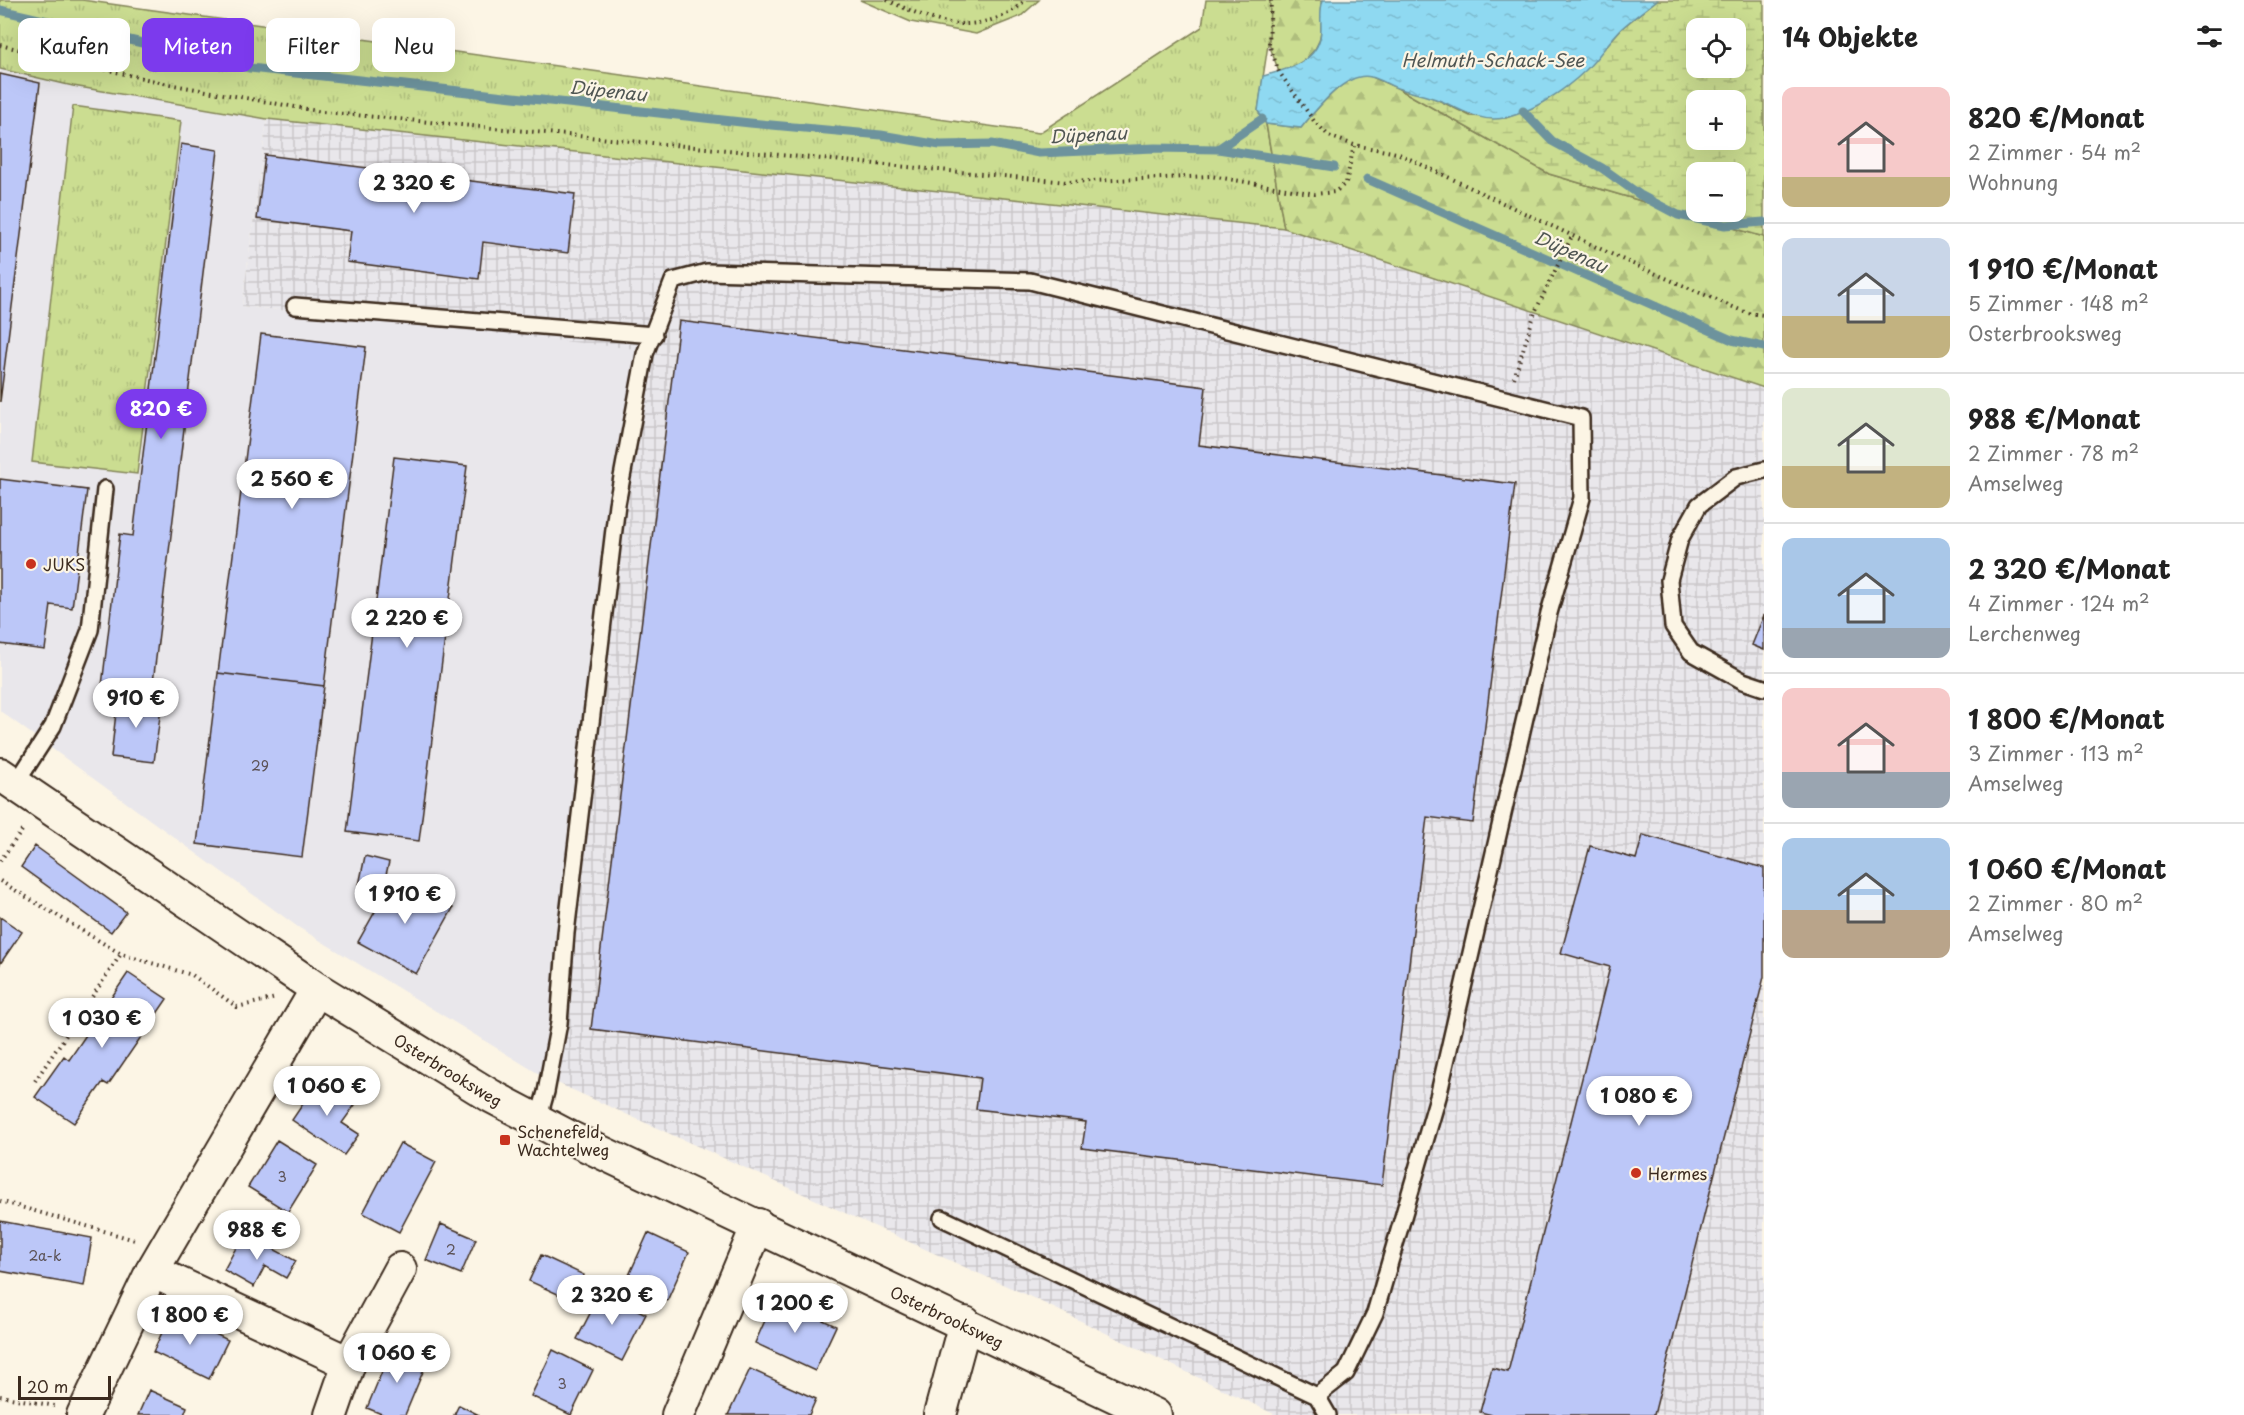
<!DOCTYPE html>
<html lang="de">
<head>
<meta charset="utf-8">
<style>
	:root { --surface:#fff; --page:#f6f6f6; --text:#222; --muted:#767676; --line:#e0e0e0; --accent:#7c3aed }
	body { margin:0; font-family:"Playpen Sans",sans-serif; background:var(--page); color:var(--text); height:100vh; display:flex; flex-direction:column; font-size:22px; white-space:nowrap }
	* { box-sizing:border-box; margin:0 }
	p { font-size:20px; color:var(--muted) }
	.icon { flex:none; width:33px; height:33px; fill:none; stroke:currentColor; stroke-width:2; stroke-linecap:round; stroke-linejoin:round }
	.map { position:relative; flex:1; overflow:hidden }
	.side { display:flex; flex-direction:column; background:var(--surface); width:480px }
	.side>* { flex:none }
	.hud { position:absolute; left:18px; top:18px; width:570px; height:54px; display:flex; gap:12px }
	.fabs { position:absolute; left:1686px; top:18px; display:grid; gap:12px }
	.fabs a { display:grid; place-items:center; width:60px; height:60px; border-radius:12px; background:var(--surface); box-shadow:0 6px 24px #0002; font-size:30px }
	.scale { position:absolute; left:18px; bottom:15px; width:93px; box-sizing:border-box; padding-left:6px; border:3px solid #3b2a1e; border-top:0; font-size:16px; line-height:21px; white-space:nowrap; color:#3b2a1e; -webkit-text-stroke:4px #fcf5e5; paint-order:stroke }
	.price { position:absolute; translate:-50% -51px; padding:0 14px; border-radius:21px; background:#fff; color:#222; font-size:20px; line-height:39px; filter:drop-shadow(0 2px 3px #0008) }
	.price::after { content:''; position:absolute; left:50%; top:36px; width:18px; height:14px; margin-left:-9px; background:inherit; clip-path:polygon(0 0,100% 0,50% 100%) }
	.price.on { background:var(--accent); color:#fff }
	ul { padding:0; list-style:none }
	li { display:flex; align-items:center; gap:18px; height:150px; padding:0 18px }
	li+li { border-top:2px solid var(--line) }
	li span { display:grid; place-items:center; flex:none; width:168px; height:120px; border-radius:12px; color:#555 }
	li>.icon { margin-inline-start:auto }
	span .icon { width:72px; height:72px; fill:#fffc; stroke-width:1 }
	li b { font-size:26px }
	h2 { display:flex; justify-content:space-between; align-items:center; height:72px; padding:0 18px; font-size:26px }
	.pill { padding:0 21px; border-radius:12px; background:var(--surface); box-shadow:0 6px 24px #0002; font-size:21px; line-height:54px }
	.pill.on { background:var(--accent); color:#fff }
	main { display:flex; flex:1; min-height:0 }
	.map>svg:first-child { display:block }
	.built { fill:#e9e7eb }
	.industrial { fill:url(#industrial-grid) }
	.grass { fill:url(#grass-tufts); stroke:#838458; stroke-width:1.5 }
	.forest { fill:url(#forest-firs); stroke:#838458; stroke-width:1.5 }
	.wetland { fill:url(#wetland-marsh); stroke:#838458; stroke-width:1.5; fill-rule:evenodd }
	.water { fill:url(#water-ripples); stroke:#6d939d; stroke-width:1.5 }
	.lines { fill:none; stroke-linecap:round; stroke-linejoin:round }
	.stream { stroke:#6d939d; stroke-width:9 }
	.building { fill:#bcc7f8; stroke:#3b2a1e; stroke-width:1.5 }
	.service-casing { stroke:#3b2a1e; stroke-width:20 }
	.minor-casing { stroke:#3b2a1e; stroke-width:36 }
	.path { stroke:#3b2a1e; stroke-width:4; stroke-dasharray:1.5 4.5; stroke-linecap:butt }
	.service { stroke:#fcf5e5; stroke-width:15 }
	.minor { stroke:#fcf5e5; stroke-width:32 }
	.poi-dot { fill:#c8321e; stroke:#fcf5e5; stroke-width:2 }
	.labels { text-anchor:middle; dominant-baseline:central; stroke-width:4.5; stroke-linejoin:round; paint-order:stroke }
	.number-label { font-size:14px; fill:#5b5154 }
	.poi-label { font-size:16px; fill:#3b2a1e; stroke:#fcf5e5; text-anchor:start }
	.street-label { font-size:16px; fill:#3b2a1e; stroke:#fcf5e5 }
	.water-label { font-size:18px; font-style:italic; fill:#505653; stroke:#fcf5e5 }
</style>
</head>
<body>
<main>
<div class="map">
<svg width="1764" height="1415" viewBox="0 0 1764 1415">
	<defs>
		<pattern id="industrial-grid" width="8" height="8" patternUnits="userSpaceOnUse" patternTransform="scale(1.5)"><rect width="8" height="8" fill="#e9e7eb"/><path d="M0 4h8M4 0v8" fill="none" stroke="#c9c6c9"/></pattern>
		<pattern id="grass-tufts" width="24" height="20" patternUnits="userSpaceOnUse" patternTransform="scale(1.5)"><rect width="24" height="20" fill="#cbdd91"/><path d="M3 7l-1-3M5 7V3M7 7l1-3M15 17l-1-3M17 17v-4M19 17l1-3" fill="none" stroke="#afbe7d"/></pattern>
		<pattern id="forest-firs" width="22" height="20" patternUnits="userSpaceOnUse" patternTransform="scale(1.5)"><rect width="22" height="20" fill="#cbdd91"/><path d="M5 1l3.5 6h-7zM16 11l3.5 6h-7z" fill="#afbe7d"/></pattern>
		<pattern id="wetland-marsh" width="20" height="14" patternUnits="userSpaceOnUse" patternTransform="scale(1.5)"><rect width="20" height="14" fill="#cbdd91"/><path d="M1 5h8M5 5V1M11 12h8M15 12V8" fill="none" stroke="#afbe7d"/></pattern>
		<pattern id="water-ripples" width="26" height="14" patternUnits="userSpaceOnUse" patternTransform="scale(1.5)"><rect width="26" height="14" fill="#8fd9f1"/><path d="M2 4q2-2 4 0t4 0M15 11q2-2 4 0t4 0" fill="none" stroke="#7cbace"/></pattern>
	</defs>
	<rect width="100%" height="100%" fill="#fcf5e5"/>
	<filter id="ink" filterUnits="userSpaceOnUse"><feTurbulence type="fractalNoise" baseFrequency=".0167" numOctaves="2"/><feDisplacementMap in="SourceGraphic" scale="12" xChannelSelector="R" yChannelSelector="G"/><feConvolveMatrix kernelMatrix="1 2 1 2 8 2 1 2 1" color-interpolation-filters="sRGB"/></filter>
	<g filter="url(#ink)">
		<path class="built" d="M0 69 73 86 267 119 242 306 636 348 544 1077 298 927 0 711Z"/>
		<path class="industrial" d="M267 119 1284 228 1764 388V1415H1276L1031 1297 544 1077 636 349 242 306Z"/>
		<path class="grass" d="M0 0H82L1039 133 1202 27 1206 0H1270V31L1258 111 1266 124 1284 228 267 119 73 86 0 69Z
			M860 0H1039L1021 16 976 34 911 22Z
			M73 106 181 121 137 474 32 462Z"/>
		<path class="forest" d="M1270 0H1323C1319 14 1323 24 1320 37 1316 57 1295 67 1279 72L1269 44Z
			M1370 76 1399 89 1549 174 1764 237V388L1284 228 1266 124 1301 128C1313 113 1336 85 1355 77 1359 75 1365 76 1370 76Z"/>
		<path class="wetland" d="M1657 0H1764V237L1549 174 1399 89 1430 96 1470 116 1506 118 1531 108 1568 85 1586 69 1622 28ZM1696 28H1736V68H1696ZM1696 100H1736V140H1696ZM1696 172H1736V212H1696Z"/>
		<path class="water" d="M1323 0H1657C1646 9 1633 18 1622 28 1609 41 1599 57 1586 70 1565 90 1533 112 1504 118 1484 122 1465 113 1448 104 1432 96 1417 94 1400 89 1390 86 1381 79 1371 77 1346 70 1315 111 1301 128L1266 124 1258 111 1263 76C1284 70 1314 64 1320 38 1323 25 1318 15 1323 0Z"/>
		<g class="lines">
			<path class="stream" d="M0 10 250 68 750 123 881 135 940 145 992 144 1039 153 1155 148 1218 149 1262 119
				M1523 111 1552 141 1602 168 1640 195 1678 215 1725 225 1764 222
				M1218 149 1334 167
				M1367 179 1732 340 1764 347"/>
		</g>
		<path class="building" d="M0 74 40 83 0 402Z
			M181 144 218 150 151 699 101 694 120 534 133 536Z
			M265 155 575 194 568 253 483 242 479 279 347 262 351 231 257 219Z
			M679 321 1206 387 1199 445 1515 484 1473 823 1427 817 1382 1185 1082 1148 1086 1122 976 1109 980 1078 591 1029Z
			M261 334 366 347 324 686 218 673Z
			M394 457 467 466 419 841 347 832Z
			M0 479 87 490 72 608 51 605 45 650 0 644Z
			M1764 615V650L1752 645Z
			M218 673 324 686 302 857 197 844Z
			M118 695 162 701 154 762 111 757Z
			M1643 835 1764 868V977L1654 1415H1492L1480 1412 1492 1368 1508 1372 1610 967 1561 953 1590 846 1636 859Z
			M35 846 126 912 111 932 21 867Z
			M365 856 389 862 380 900 357 895Z
			M395 876 453 908 416 974 358 942Z
			M0 917 22 932 0 964Z
			M128 973 167 999 108 1085 103 1082 74 1123 35 1097 64 1056 69 1060Z
			M319 1080 355 1105 342 1123 359 1134 344 1155 292 1120Z
			M277 1140 317 1165 288 1212 248 1187Z
			M400 1143 436 1162 399 1232 363 1213Z
			M0 1221 92 1238 84 1286 0 1271Z
			M441 1224 476 1239 461 1274 426 1260Z
			M244 1233 296 1261 286 1278 265 1266 254 1287 224 1270Z
			M648 1233 689 1252 667 1301 626 1282Z
			M541 1255 584 1275 573 1301 529 1281Z
			M601 1292 646 1314 622 1361 577 1339Z
			M775 1298 836 1326 815 1371 755 1343Z
			M171 1313 228 1340 209 1379 153 1352Z
			M392 1347 427 1362 405 1415H384L367 1408Z
			M553 1350 593 1370 571 1415 531 1396Z
			M750 1369 816 1399 809 1415H728Z
			M149 1390 187 1407 184 1415H138Z
			M459 1405 479 1415H454Z"/>
		<g class="lines">
			<g class="service-casing">
				<path id="service" d="M295 306 654 335
					M1764 470 1736 477 1699 505 1680 539 1669 580 1673 626 1691 652 1743 681 1764 688
					M15 785 53 726 90 630 105 489
					M538 1120 546 1092 559 1023 566 933 617 504 645 354 673 281 707 272 1030 281 1581 418 1582 498 1549 613 1438 1097 1375 1313 1346 1373 1317 1396
					M942 1218 1317 1396 1328 1415"/>
			</g>
			<g class="minor-casing">
				<g id="minor">
					<path id="s1" d="M0 774 317 989 491 1096 569 1137 1155 1415"/>
					<path d="M152 1271 349 1363"/>
					<path d="M83 1415 152 1271 317 989"/>
					<path d="M331 1415 349 1363 400 1269"/>
					<path d="M678 1415 758 1225"/>
					<path d="M940 1415 965 1323"/>
				</g>
			</g>
			<path class="path" d="M887 0C902 7 933 21 948 23 975 27 1007 20 1025 0
				M1271 0 1269 44 1279 72 1314 121 1329 136 1354 145 1397 153 1626 261 1747 313 1764 315
				M0 45 168 84 323 112 1067 182 1211 176 1315 194 1335 192 1346 183 1354 145
				M1514 378 1535 312 1573 234
				M0 861 24 828
				M0 881 121 954 192 975 237 1007 276 998
				M35 1081 121 954
				M0 1201 135 1240
				M0 1396 55 1406"/>
			<use href="#service" class="service"/>
			<use href="#minor" class="minor"/>
		</g>
	</g>
	<g class="poi-dot">
		<circle cx="31" cy="564" r="6"/>
		<rect x="499" y="1134" width="12" height="12" rx="3"/>
		<circle cx="1636" cy="1173" r="6"/>
	</g>
	<g class="labels">
		<g class="number-label">
			<text x="260" y="765">29</text>
			<text x="282" y="1176">3</text>
			<text x="451" y="1249">2</text>
			<text x="45" y="1255">2a-k</text>
			<text x="562" y="1383">3</text>
		</g>
		<g class="poi-label">
			<text x="43" y="564">JUKS</text>
			<text x="517" y="1131">Schenefeld,<tspan x="517" dy="18">Wachtelweg</tspan></text>
			<text x="1648" y="1173">Hermes</text>
		</g>
		<g class="street-label">
			<text stroke="none"><textPath href="#s1" startOffset="537">Osterbrooksweg</textPath></text>
			<text stroke="none"><textPath href="#s1" startOffset="1094">Osterbrooksweg</textPath></text>
		</g>
		<g class="water-label">
			<text x="1493" y="59">Helmuth-Schack-See</text>
			<text transform="translate(608 90) rotate(6)">Düpenau</text>
			<text transform="translate(1088 134) rotate(-3)">Düpenau</text>
			<text transform="translate(1571 251) rotate(24)">Düpenau</text>
		</g>
	</g>
</svg>
<div class="fabs">
<a><svg class="icon" aria-label="locate" viewBox="0 0 24 24"><circle cx="12" cy="12" r="6"/><path d="M12 2v4M12 18v4M2 12h4M18 12h4"/></svg></a>
<a>+</a>
<a>−</a>
</div>
<div class="scale">20 m</div>
<b class="price" style="left:414px;top:214px">2 320 €</b>
<b class="price on" style="left:161px;top:440px">820 €</b>
<b class="price" style="left:292px;top:510px">2 560 €</b>
<b class="price" style="left:407px;top:649px">2 220 €</b>
<b class="price" style="left:136px;top:729px">910 €</b>
<b class="price" style="left:405px;top:925px">1 910 €</b>
<b class="price" style="left:102px;top:1049px">1 030 €</b>
<b class="price" style="left:327px;top:1117px">1 060 €</b>
<b class="price" style="left:1639px;top:1127px">1 080 €</b>
<b class="price" style="left:257px;top:1261px">988 €</b>
<b class="price" style="left:612px;top:1326px">2 320 €</b>
<b class="price" style="left:795px;top:1334px">1 200 €</b>
<b class="price" style="left:190px;top:1346px">1 800 €</b>
<b class="price" style="left:397px;top:1384px">1 060 €</b>
<div class="hud">
<a class="pill">Kaufen</a>
<a class="pill on">Mieten</a>
<a class="pill">Filter</a>
<a class="pill">Neu</a>
</div>
</div>
<section class="side">
<h2>14 Objekte<svg class="icon" aria-label="filters" viewBox="0 0 24 24"><path d="M4 7h16M4 17h16"/><circle cx="9" cy="7" r="2"/><circle cx="15" cy="17" r="2"/></svg></h2>
<ul>
<li><span style="background:linear-gradient(#f6c9c9 75%,#c2b280 0)"><svg class="icon" aria-label="home" viewBox="0 0 24 24"><path d="M3 11l9-7 9 7M6 9v11h12V9"/></svg></span><div><b>820 €/Monat</b><p>2 Zimmer · 54 m²</p><p>Wohnung</p></div></li>
<li><span style="background:linear-gradient(#c9d6e8 65%,#c2b280 0)"><svg class="icon" aria-label="home" viewBox="0 0 24 24"><path d="M3 11l9-7 9 7M6 9v11h12V9"/></svg></span><div><b>1 910 €/Monat</b><p>5 Zimmer · 148 m²</p><p>Osterbrooksweg</p></div></li>
<li><span style="background:linear-gradient(#dfe7d0 65%,#c2b280 0)"><svg class="icon" aria-label="home" viewBox="0 0 24 24"><path d="M3 11l9-7 9 7M6 9v11h12V9"/></svg></span><div><b>988 €/Monat</b><p>2 Zimmer · 78 m²</p><p>Amselweg</p></div></li>
<li><span style="background:linear-gradient(#a9c7e8 75%,#9aa5b1 0)"><svg class="icon" aria-label="home" viewBox="0 0 24 24"><path d="M3 11l9-7 9 7M6 9v11h12V9"/></svg></span><div><b>2 320 €/Monat</b><p>4 Zimmer · 124 m²</p><p>Lerchenweg</p></div></li>
<li><span style="background:linear-gradient(#f6c9c9 70%,#9aa5b1 0)"><svg class="icon" aria-label="home" viewBox="0 0 24 24"><path d="M3 11l9-7 9 7M6 9v11h12V9"/></svg></span><div><b>1 800 €/Monat</b><p>3 Zimmer · 113 m²</p><p>Amselweg</p></div></li>
<li><span style="background:linear-gradient(#a9c7e8 60%,#b9a48a 0)"><svg class="icon" aria-label="home" viewBox="0 0 24 24"><path d="M3 11l9-7 9 7M6 9v11h12V9"/></svg></span><div><b>1 060 €/Monat</b><p>2 Zimmer · 80 m²</p><p>Amselweg</p></div></li>
</ul>
</section>
</main>
</body>
</html>
